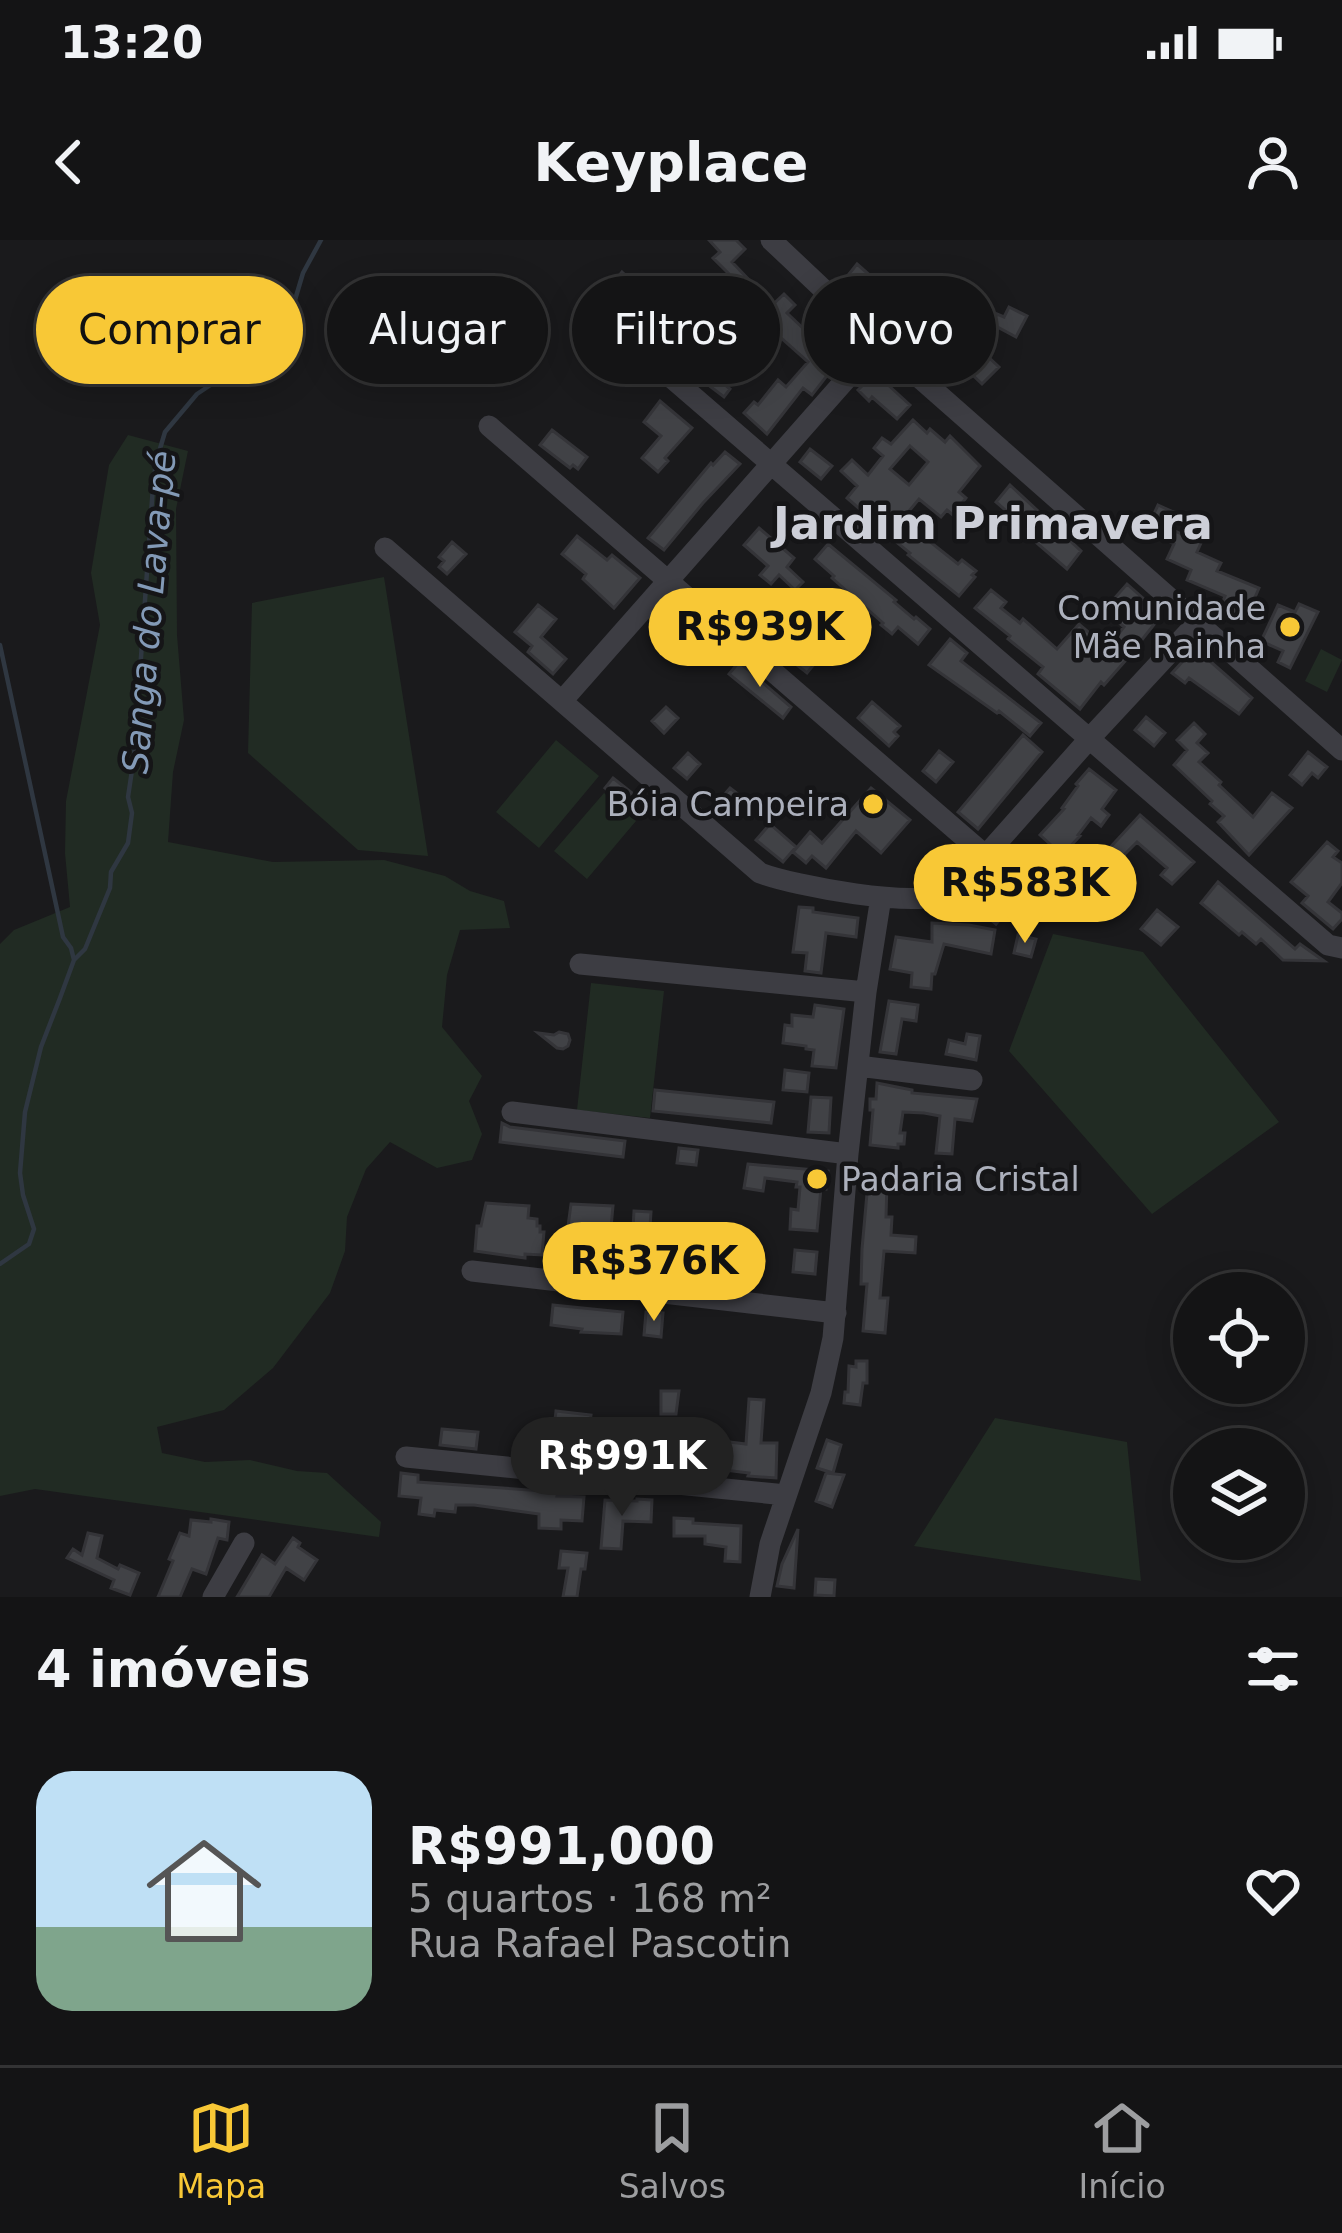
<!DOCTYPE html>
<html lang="pt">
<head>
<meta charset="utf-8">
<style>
	:root { --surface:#141415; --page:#1d1d1e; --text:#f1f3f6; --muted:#9d9ea0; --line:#333334; --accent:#f8c836 }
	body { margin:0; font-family:"DejaVu Sans",sans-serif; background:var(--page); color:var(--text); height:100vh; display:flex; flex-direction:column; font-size:45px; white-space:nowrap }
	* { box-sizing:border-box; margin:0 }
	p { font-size:39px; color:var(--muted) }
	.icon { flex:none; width:66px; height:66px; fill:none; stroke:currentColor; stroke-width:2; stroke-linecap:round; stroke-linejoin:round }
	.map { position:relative; height:1357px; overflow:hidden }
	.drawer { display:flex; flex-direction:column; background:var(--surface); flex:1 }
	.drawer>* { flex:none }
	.banner { position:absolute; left:36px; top:36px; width:1272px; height:108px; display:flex; gap:24px }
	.controls { position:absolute; left:1173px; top:1032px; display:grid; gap:24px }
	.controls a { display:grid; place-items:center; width:132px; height:132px; border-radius:50%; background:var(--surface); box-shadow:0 6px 30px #0003,0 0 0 3px var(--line); font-size:60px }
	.price { position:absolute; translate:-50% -102px; padding:0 27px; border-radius:42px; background:var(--accent); color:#111; font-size:39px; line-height:78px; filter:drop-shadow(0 3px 6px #0008) }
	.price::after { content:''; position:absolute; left:50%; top:72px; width:36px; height:27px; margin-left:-18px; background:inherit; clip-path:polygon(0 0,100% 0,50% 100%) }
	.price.current { background:#222; color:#fff }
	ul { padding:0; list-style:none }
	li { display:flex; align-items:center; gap:36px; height:300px; padding:0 36px }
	li span { display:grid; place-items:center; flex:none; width:336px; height:240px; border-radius:36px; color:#555 }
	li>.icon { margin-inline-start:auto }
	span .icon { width:144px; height:144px; fill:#fffc; stroke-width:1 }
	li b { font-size:51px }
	h2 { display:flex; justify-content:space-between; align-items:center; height:144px; padding:0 36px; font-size:51px }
	.chip { padding:0 42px; border-radius:54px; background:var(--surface); box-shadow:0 6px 30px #0003,0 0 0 3px var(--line); font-size:42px; line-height:108px }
	.chip.current { background:var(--accent); color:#111 }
	.status { display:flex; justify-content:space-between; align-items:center; height:84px; padding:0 60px; background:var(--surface); direction:ltr }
	.status svg { height:33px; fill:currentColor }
	header { display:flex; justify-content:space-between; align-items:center; height:156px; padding:0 36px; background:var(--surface); font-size:54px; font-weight:700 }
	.menu { display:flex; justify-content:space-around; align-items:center; height:168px; border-top:3px solid var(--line); background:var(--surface); font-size:33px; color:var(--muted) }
	.menu a { display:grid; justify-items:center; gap:6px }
	.menu .current { color:var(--accent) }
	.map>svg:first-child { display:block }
	.built { fill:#262629 }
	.green { fill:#212b23 }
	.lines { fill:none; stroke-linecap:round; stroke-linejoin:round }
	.stream { stroke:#2f3741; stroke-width:4.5 }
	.building { fill:#414246; stroke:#343438; stroke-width:3; fill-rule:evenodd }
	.minor { stroke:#3d3d43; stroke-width:21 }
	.poi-dot { fill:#f8c836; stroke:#151517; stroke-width:4.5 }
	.labels { text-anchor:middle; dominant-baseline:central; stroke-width:9; stroke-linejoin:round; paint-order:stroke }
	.poi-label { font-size:33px; fill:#acb0bc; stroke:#151517; text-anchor:end }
	.water-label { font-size:36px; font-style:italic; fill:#839ab7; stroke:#151517 }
	.district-label { font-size:45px; font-weight:bold; fill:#cdcfd8; stroke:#151517 }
</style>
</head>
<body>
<div class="status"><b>13:20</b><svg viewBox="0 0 49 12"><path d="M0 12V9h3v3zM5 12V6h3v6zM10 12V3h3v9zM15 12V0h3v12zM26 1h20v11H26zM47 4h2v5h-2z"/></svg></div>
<header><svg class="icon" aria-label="back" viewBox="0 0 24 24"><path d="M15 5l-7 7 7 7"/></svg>Keyplace<svg class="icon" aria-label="person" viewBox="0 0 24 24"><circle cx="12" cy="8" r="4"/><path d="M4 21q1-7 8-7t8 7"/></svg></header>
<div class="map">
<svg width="1342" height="1357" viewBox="0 0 1342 1357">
	<rect width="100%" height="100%" fill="#1a1a1c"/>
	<path class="built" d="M615 984 629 985 626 1030 612 1029Z"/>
	<path class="green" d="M128 195 188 211 176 269 177 395 184 480 173 532 168 602 273 622 384 620 445 636 470 651 504 661 510 688 460 690 447 735 442 787 482 836 469 861 482 894 472 920 437 928 390 902 366 929 347 977 345 1011 330 1053 273 1128 224 1170 157 1187 162 1213 205 1222 250 1220 297 1231 327 1233 381 1282 379 1297 35 1249 0 1256V704L14 690 70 667 65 613 66 561 100 385 91 333 109 225Z
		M384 337 428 616 358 610 248 513 252 363Z
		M1321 409 1342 420 1327 452 1305 441Z
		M556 500 599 536 539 608 496 572Z
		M604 553 636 581 587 639 554 611Z
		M1053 694 1143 712 1279 882 1152 974 1009 811Z
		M591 743 664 751 650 878 577 870Z
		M995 1178 1127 1202 1141 1341 914 1306Z"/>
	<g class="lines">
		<path class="stream" d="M0 405 63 697 71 708 74 720
			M0 1024 29 1004 34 989 23 955 20 933 25 872 41 807 60 758 74 720 85 709 110 648 111 632 128 603 132 573 128 557 134 517 153 246 156 222 165 192 197 154 230 132 292 70 303 33 321 0"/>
	</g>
	<path class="building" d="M709 0H736L745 9 732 22 754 45 748 51 767 70 784 54 795 65 787 73 807 92 804 94 822 111 833 98 847 110 812 155 803 148 767 194 744 173 754 162 758 165 778 140 786 147 808 122 754 74 749 79 741 71 746 67 721 39 728 33 713 18 720 12Z
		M857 24 890 53 879 67 845 39Z
		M622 32 652 59 657 52 670 61 658 80 637 66 633 72 606 52Z
		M1009 67 1027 76 1016 97 992 84 997 74 1004 77Z
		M664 76 702 105 704 102 721 117 716 122 730 134 723 143 730 149 724 157 703 141 710 133 686 112 684 115 653 92Z
		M603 99 637 128 629 138 593 113Z
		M976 112 980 116 984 113 999 127 982 144 963 126Z
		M875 133 910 165 897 179 872 157 869 161 858 150Z
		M660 161 692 188 665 218 668 221 658 232 642 218 661 196 644 182Z
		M913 180 927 193 930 189 945 202 950 196 980 226 959 252 966 258 953 275 947 270 941 277 919 259 905 276 927 293 924 297 958 324 962 320 976 331 972 335 975 337 959 356 908 315 910 313 889 296 887 298 867 282 870 278 847 258 857 246 841 231 852 220 868 235 883 216 874 208 882 198 891 204ZM910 206 928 222 909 245 890 229Z
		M552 190 587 217 578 229 573 225 570 228 540 205Z
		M810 209 832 226 821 239 800 222Z
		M725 212 740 224 703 263 664 310 648 298 711 223 713 225Z
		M1010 245 1081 311 1067 329 1032 299 1035 296 996 262Z
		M1158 265 1180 275 1173 290 1201 303 1197 312 1221 323 1217 331 1259 348 1250 369 1242 365 1238 376 1220 369 1225 356 1187 340 1191 330 1167 319 1174 304 1146 291Z
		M759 288 794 318 787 327 803 342 795 350 779 335 771 344 760 335 768 326 744 305Z
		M577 296 607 320 612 315 640 338 614 368 583 339 586 334 562 314Z
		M452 302 466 314 447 334 439 327 444 321 439 317Z
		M828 304 896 360 894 362 914 379 916 377 930 389 918 404 898 387 892 394 881 385 883 383 832 338 834 336 815 319Z
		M1127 344 1145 360 1143 363 1160 377 1126 420 1104 445 1101 442 1080 469 1038 434 1043 427 1008 399 1010 396 975 368 991 350 1006 362 1001 368 1020 383 1023 379 1057 409 1079 384 1107 408 1124 387 1104 370Z
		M1299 364 1318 372 1290 428 1278 422 1283 411 1261 401 1278 365 1295 372Z
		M538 365 556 379 541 397 566 419 553 434 528 412 532 406 515 392Z
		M663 370 692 395 679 410 650 384Z
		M786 391 820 417 807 433 774 407Z
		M950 399 967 413 961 421 1041 483 1030 496 999 471 997 473 929 425Z
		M1195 408 1252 458 1239 474 1189 438 1185 443 1172 433Z
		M739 422 791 467 783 478 729 434Z
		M872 462 900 486 894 492 898 496 889 506 858 478Z
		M666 467 678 478 664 493 652 481Z
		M1146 477 1165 493 1154 506 1135 490Z
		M1194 483 1205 494 1197 503 1208 513 1199 522 1221 542 1219 545 1253 577 1272 553 1292 568 1249 615 1218 582 1224 576 1210 564 1212 561 1174 525 1187 510 1177 500Z
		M1023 495 1042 512 978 589 958 572Z
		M939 511 953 522 936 542 923 531Z
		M1308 512 1327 527 1318 538 1312 533 1302 545 1290 535Z
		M688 513 700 524 687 539 674 528Z
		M1089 529 1116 550 1102 569 1109 575 1101 586 1091 578 1078 595 1080 596 1062 615 1040 595 1064 569 1062 568 1078 546 1076 544Z
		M613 538 632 553 623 563 605 548Z
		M730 548 743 558 729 574 717 563Z
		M871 548 910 580 881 613 856 591 826 628 812 616 806 623 793 612 810 592 822 603Z
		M1140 575 1194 622 1172 644 1161 635 1167 628 1137 602 1117 622 1106 612Z
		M770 584 796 607 783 622 756 600Z
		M1327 602 1338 611 1333 617 1342 623V643L1328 662 1342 673V679L1333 689 1302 663 1308 656 1291 642Z
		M1023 615 1048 638 1026 663 1030 642 996 684 978 669 996 647 988 640 999 628 1006 634Z
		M1218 642 1295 709 1300 704 1324 721 1283 720 1261 699 1256 704 1242 692 1239 695 1201 663Z
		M799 667 813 668V672L858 678 856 697 826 693 821 733 805 731 807 713 793 712Z
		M1157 670 1178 687 1161 705 1141 689Z
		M932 683 969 685 995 690 991 714 944 704 935 734H932L931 749 911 747 912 733 890 729 896 697 932 702Z
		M1018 695 1036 699 1031 717 1014 713Z
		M889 761 918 765 916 781 902 779 896 814 880 812Z
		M815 765 844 769 836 828 812 826 814 810 806 809V806L783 803 785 785 792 786V775L813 777Z
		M559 792 568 794 570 800 568 806 563 809 557 808 538 793 554 795Z
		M967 794 980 796 976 820 946 814 949 800 965 804Z
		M785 830 809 833 807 852 783 850Z
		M877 843 912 850V853L977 859 972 881 955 879 952 914 936 913 940 876 924 873 903 872 900 893H905L904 904H898V908L870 905 873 870H870V859H876Z
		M655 850 774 862 771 883 653 871Z
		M811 857 831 858 829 893 808 892Z
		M502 883 510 887 625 901 623 917 500 902Z
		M679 908 698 910 696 925 677 923Z
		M748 924 828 931 826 949 821 948 817 991 790 989 791 969 798 970 800 947H796L797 942 765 938 763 951 744 948Z
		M868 942 887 943 886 977H892L891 995 916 997 915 1013 884 1011 880 1058H888L885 1093 863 1091 867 1044H861L862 1009Z
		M486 963 529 966 528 978 537 979V986H540V992H544L542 1015 525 1014V1018L475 1011 477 986H481Z
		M571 964 613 966 610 999H603L601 1024 586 1023 588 1003 566 1001Z
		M634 971 651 972 649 1004 632 1003Z
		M652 1004 669 1006 668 1012 722 1014 721 1019 734 1020 732 1040 649 1029Z
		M795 1010 817 1012 815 1034 793 1032Z
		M553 1065 623 1072 621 1094 581 1092 582 1089 551 1085Z
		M646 1072 663 1073 661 1097 644 1095Z
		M856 1121H867V1143H863L860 1165 844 1163 845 1152H848L849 1126 856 1127Z
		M661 1151H679L676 1174H661Z
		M749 1159 764 1160 761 1203H777L776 1238 748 1236 749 1233 708 1228V1231L687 1230 689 1211H719L721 1201 746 1204Z
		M556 1171 591 1175 588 1200 553 1195Z
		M442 1189 478 1192 476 1209 440 1205Z
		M827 1200 841 1205 833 1233 817 1228Z
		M401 1233 418 1235V1242L558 1252 557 1256 584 1257 582 1281 561 1280V1289L539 1288V1274L474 1265H456L455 1272 435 1270 434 1276 419 1274 421 1258 399 1256Z
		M826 1233 844 1235 832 1267 816 1261Z
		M1284 1237 1295 1238 1292 1273H1284Z
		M637 1259 652 1260 651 1282 623 1281 621 1309 601 1308 605 1260 637 1261Z
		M674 1278 693 1279V1283L741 1286 740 1322 725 1321 726 1307 705 1304V1296H674Z
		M211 1279 229 1282 227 1300 218 1298 206 1334 192 1329 180 1357H158L173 1321 169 1319 180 1293 189 1296 191 1280 211 1282Z
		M798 1289 794 1348 777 1346 782 1324Z
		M88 1293 102 1296 97 1318 118 1329 120 1325 139 1333 130 1355 111 1348 114 1340 67 1318 73 1309 82 1315Z
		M293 1298 300 1303 298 1307 317 1320 304 1340 286 1328 269 1357H237L262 1315 275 1324Z
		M561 1311 587 1313 585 1329H581L577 1357H563L568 1328H559Z
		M816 1339 835 1340 834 1356 815 1355Z"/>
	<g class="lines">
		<path class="minor" d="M771 0 879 102 1342 510
			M593 70 1328 705 1342 708
			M489 186 986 616
			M385 308 760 633C794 646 918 669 948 653 954 650 958 645 963 641L1090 498 1197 383
			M562 461 879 102
			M580 724 866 752
			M858 826 972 840
			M512 872 848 914
			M472 1031 836 1073
			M406 1217 786 1255
			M213 1357 244 1303
			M760 1357 770 1304 821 1153 833 1098 848 914 866 752 881 657"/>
	</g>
	<g class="poi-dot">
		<circle cx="1290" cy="387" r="12"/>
		<circle cx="873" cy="564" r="12"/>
		<circle cx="817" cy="939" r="12"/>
	</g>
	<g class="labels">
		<g class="poi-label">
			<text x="1266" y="368">Comunidade<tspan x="1266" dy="38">Mãe Rainha</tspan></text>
			<text x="849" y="564">Bóia Campeira</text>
			<text x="841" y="939" text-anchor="start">Padaria Cristal</text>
		</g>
		<g class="water-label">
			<text transform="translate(149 372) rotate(-85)">Sanga do Lava-pé</text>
		</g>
		<g class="district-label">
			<text x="993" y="283">Jardim Primavera</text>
		</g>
	</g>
</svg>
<div class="controls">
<a><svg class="icon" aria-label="locate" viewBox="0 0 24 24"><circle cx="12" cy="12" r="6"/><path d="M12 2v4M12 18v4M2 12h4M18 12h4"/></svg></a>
<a><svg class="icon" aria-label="layers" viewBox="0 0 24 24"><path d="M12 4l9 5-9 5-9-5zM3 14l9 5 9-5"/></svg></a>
</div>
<b class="price" style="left:760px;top:450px">R$939K</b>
<b class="price" style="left:1025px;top:706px">R$583K</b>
<b class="price" style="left:654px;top:1084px">R$376K</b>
<b class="price current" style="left:622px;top:1279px">R$991K</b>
<div class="banner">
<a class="chip current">Comprar</a>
<a class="chip">Alugar</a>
<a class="chip">Filtros</a>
<a class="chip">Novo</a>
</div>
</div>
<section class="drawer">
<h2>4 imóveis<svg class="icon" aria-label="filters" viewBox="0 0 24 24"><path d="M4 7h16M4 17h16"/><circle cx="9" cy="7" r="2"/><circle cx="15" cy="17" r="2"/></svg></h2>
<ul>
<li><span style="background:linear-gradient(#bfe0f5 65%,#7fa58c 0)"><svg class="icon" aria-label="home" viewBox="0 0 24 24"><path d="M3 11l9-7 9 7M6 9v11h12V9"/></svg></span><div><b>R$991,000</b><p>5 quartos · 168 m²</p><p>Rua Rafael Pascotin</p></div><svg class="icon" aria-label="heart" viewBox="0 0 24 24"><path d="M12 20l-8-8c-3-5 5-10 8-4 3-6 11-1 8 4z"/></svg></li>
</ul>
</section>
<nav class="menu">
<a class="current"><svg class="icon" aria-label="map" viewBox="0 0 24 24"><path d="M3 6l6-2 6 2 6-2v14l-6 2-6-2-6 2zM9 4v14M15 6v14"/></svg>Mapa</a>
<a><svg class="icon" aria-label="saved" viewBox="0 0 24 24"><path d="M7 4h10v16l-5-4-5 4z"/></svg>Salvos</a>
<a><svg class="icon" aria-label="home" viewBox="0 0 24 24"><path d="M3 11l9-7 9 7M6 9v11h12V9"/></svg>Início</a>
</nav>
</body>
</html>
